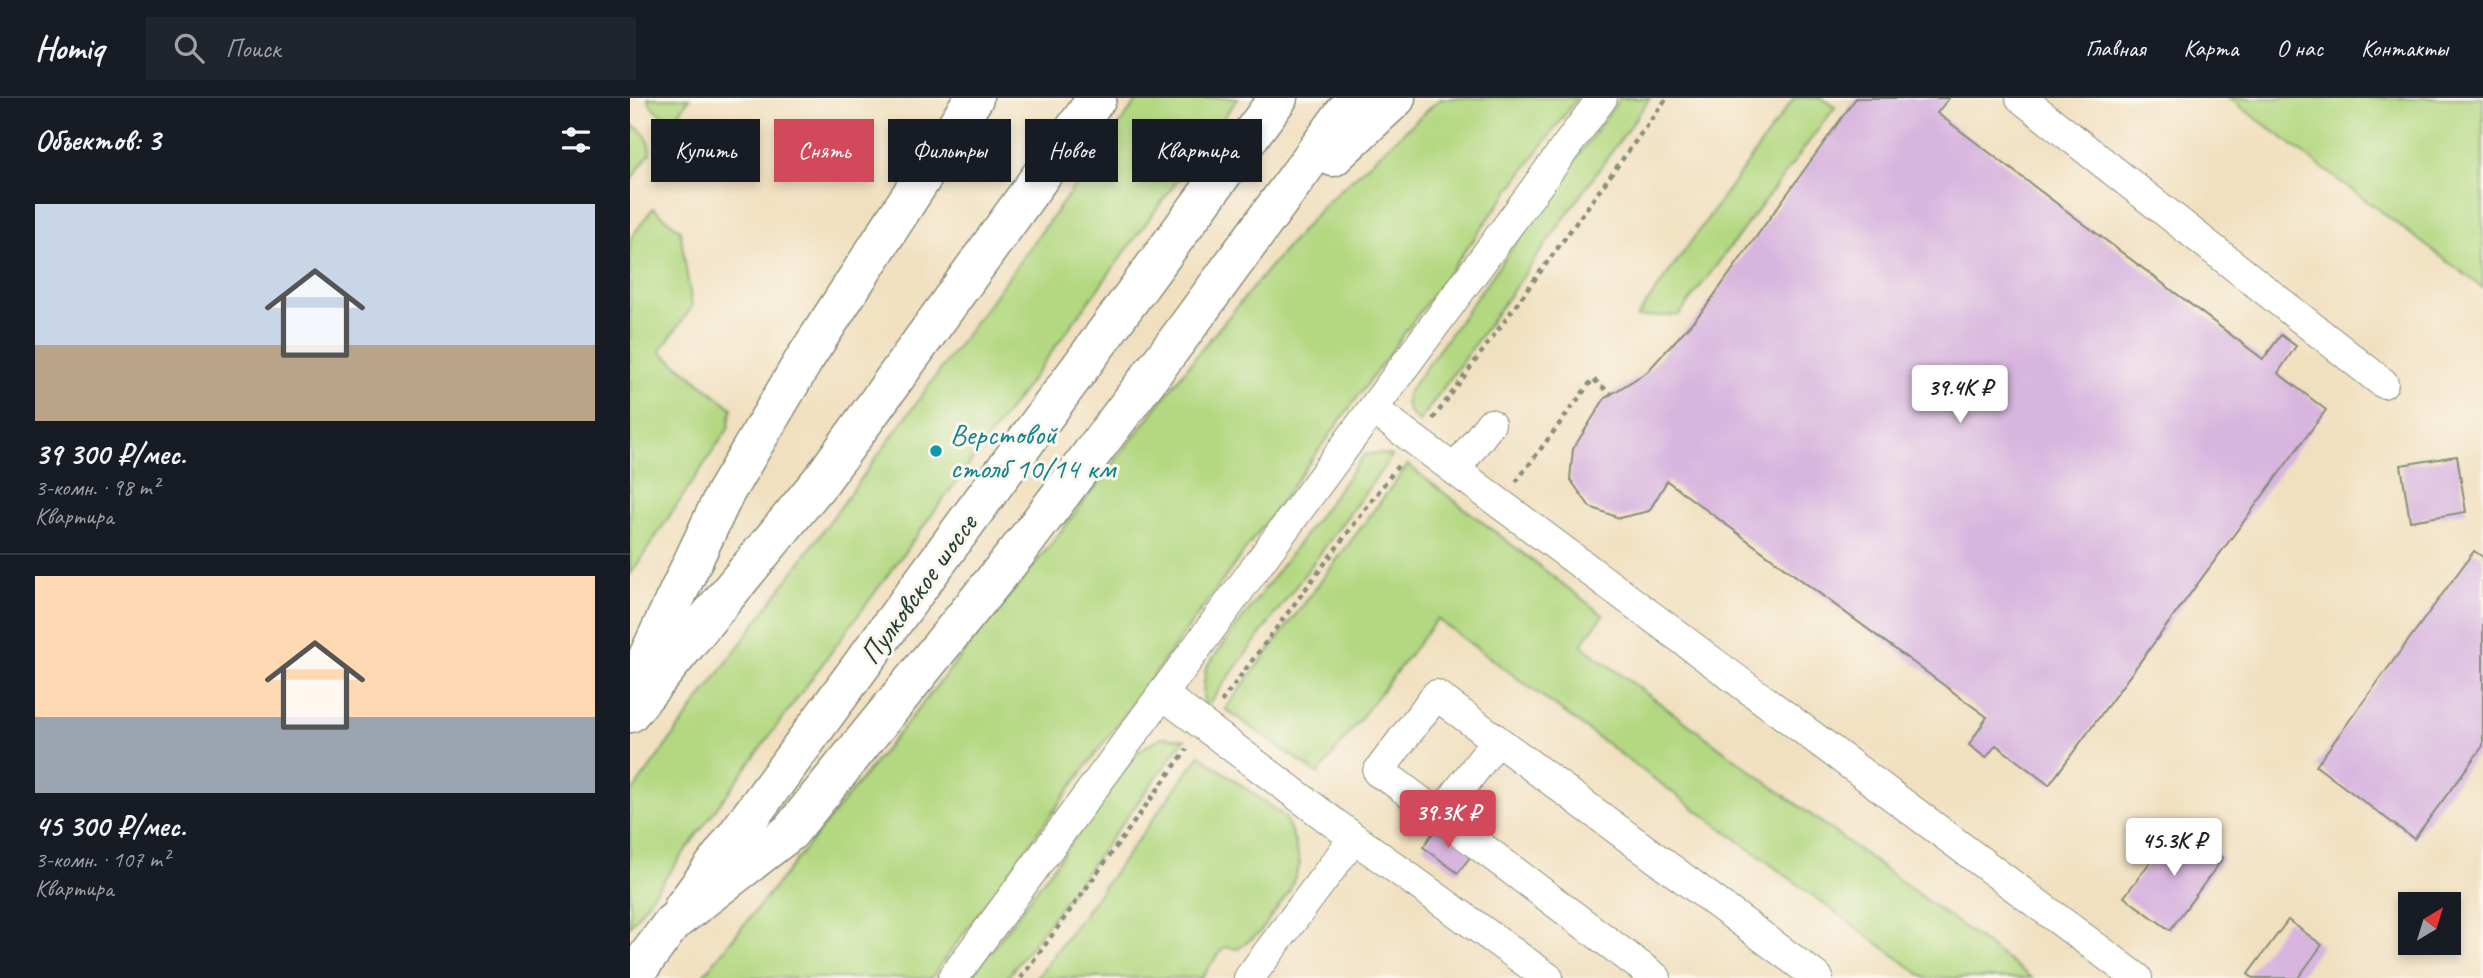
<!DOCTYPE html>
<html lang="ru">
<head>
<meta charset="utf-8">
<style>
	:root { --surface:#171b24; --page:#20242c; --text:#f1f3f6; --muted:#9ea1a6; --line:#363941; --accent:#d1495b }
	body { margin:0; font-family:Caveat,sans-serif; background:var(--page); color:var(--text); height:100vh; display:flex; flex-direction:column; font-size:26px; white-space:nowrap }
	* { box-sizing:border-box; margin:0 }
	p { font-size:23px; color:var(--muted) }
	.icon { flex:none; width:38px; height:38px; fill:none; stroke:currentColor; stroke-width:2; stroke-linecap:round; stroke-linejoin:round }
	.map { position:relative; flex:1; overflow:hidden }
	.sheet { display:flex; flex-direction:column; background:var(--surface); width:630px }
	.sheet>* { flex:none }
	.guide { position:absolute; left:21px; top:21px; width:665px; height:63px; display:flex; gap:14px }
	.needle { width:46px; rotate:38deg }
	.controls { position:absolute; left:1768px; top:794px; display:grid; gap:14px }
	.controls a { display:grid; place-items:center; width:63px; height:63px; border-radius:0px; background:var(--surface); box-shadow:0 4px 10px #0003; font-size:35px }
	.price { position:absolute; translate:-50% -60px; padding:0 16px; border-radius:7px; background:#fff; color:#222; font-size:23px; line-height:46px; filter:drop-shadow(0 2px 4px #0008) }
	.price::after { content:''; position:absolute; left:50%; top:42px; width:21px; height:16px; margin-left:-10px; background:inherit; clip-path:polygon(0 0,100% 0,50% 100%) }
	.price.current { background:var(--accent); color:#fff }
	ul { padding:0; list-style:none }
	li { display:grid; align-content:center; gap:14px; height:371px; padding:0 35px }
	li+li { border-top:2px solid var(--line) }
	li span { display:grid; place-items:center; height:217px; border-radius:0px; color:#555 }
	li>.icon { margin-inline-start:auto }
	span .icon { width:126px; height:126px; fill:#fffc; stroke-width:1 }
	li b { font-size:30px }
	h2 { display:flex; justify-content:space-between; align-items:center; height:84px; padding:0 35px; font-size:30px }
	.tag { padding:0 24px; border-radius:0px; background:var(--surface); box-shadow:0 4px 10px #0003; font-size:24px; line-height:63px }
	.tag.current { background:var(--accent); color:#fff }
	header { display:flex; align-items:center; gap:42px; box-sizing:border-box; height:98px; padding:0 35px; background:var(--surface); border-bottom:2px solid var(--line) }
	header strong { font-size:33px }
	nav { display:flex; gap:38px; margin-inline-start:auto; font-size:24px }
	.search { width:490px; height:63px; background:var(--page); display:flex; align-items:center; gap:18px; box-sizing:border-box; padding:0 24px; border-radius:0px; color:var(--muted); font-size:26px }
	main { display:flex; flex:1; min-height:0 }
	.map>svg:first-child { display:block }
	.green { fill:#b3d881; stroke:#698a5a; stroke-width:2 }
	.building { fill:#d8b5df }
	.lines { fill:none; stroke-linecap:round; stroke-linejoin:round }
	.minor-casing { stroke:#888e7a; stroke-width:32 }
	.major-casing { stroke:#888e7a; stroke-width:41 }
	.highway-casing { stroke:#888e7a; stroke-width:41 }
	.path { stroke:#888e7a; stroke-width:4.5; stroke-dasharray:5 5; stroke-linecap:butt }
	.minor { stroke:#fff; stroke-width:30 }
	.major { stroke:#fff; stroke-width:38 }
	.highway { stroke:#fff; stroke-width:38 }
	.culture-dot { fill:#0f9aa8; stroke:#fbf7ec; stroke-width:2.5 }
	.labels { text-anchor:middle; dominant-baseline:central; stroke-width:6; stroke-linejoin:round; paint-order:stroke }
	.culture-label { font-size:30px; fill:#0d838f; stroke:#fbf7ec; text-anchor:start }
	.street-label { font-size:30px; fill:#1f3d34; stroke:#fbf7ec }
</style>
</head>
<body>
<header>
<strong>Homiq</strong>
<div class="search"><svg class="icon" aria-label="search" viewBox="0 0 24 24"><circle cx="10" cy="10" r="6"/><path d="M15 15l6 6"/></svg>Поиск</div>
<nav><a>Главная</a><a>Карта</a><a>О нас</a><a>Контакты</a></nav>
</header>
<main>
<section class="sheet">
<h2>Объектов: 3<svg class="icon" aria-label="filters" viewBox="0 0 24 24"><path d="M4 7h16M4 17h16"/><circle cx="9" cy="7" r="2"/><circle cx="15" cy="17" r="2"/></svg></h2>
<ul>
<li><span style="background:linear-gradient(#c9d6e8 65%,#b9a48a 0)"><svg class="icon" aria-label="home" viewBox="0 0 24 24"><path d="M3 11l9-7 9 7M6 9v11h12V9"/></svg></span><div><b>39 300 ₽/мес.</b><p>3-комн. · 98 m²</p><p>Квартира</p></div></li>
<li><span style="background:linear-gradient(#ffd9b3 65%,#9aa5b1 0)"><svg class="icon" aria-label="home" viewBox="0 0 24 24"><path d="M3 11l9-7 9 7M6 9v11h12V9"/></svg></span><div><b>45 300 ₽/мес.</b><p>3-комн. · 107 m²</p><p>Квартира</p></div></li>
</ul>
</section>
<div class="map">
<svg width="1853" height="880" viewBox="0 0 1853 880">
	<rect width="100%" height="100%" fill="#fbf7ec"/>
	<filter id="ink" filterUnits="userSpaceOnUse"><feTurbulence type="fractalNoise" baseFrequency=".0143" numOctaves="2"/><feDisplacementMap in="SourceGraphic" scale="14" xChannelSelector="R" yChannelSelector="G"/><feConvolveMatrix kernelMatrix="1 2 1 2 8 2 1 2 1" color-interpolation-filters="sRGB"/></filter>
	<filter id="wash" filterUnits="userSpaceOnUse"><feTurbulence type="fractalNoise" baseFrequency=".00686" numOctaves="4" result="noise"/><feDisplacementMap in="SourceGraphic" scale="28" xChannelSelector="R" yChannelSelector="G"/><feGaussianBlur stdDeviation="1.57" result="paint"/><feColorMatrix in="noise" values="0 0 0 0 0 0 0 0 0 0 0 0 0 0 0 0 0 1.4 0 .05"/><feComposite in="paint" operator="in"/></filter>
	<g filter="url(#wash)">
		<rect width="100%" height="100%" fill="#f1e0c0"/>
		<path class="green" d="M18 0H60L44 22C33 17 21 13 18 0Z
			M509 0H608L0 828V697Z
			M811 0H947L301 880H71L422 445 570 253 645 163 695 106Z
			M990 0H1020L789 324C779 315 774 309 777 296Z
			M1164 0H1191L1205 9 1049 217 1007 219Z
			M1599 0H1853V190Z
			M0 27C15 31 19 41 20 55L0 83Z
			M23 110 50 132 62 209 30 253 102 310 98 331 0 477V141Z
			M748 355 762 358 575 611 573 595 576 570 734 357Z
			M778 367 973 517 951 547 1402 880H1295L807 521 688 676 595 611Z
			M532 639 555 641 377 880H341L510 652Z
			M570 657 655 719 664 741 670 766 659 794 629 835 608 851 594 849 571 880H407Z"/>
		<g id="blocks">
			<path class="building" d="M1226 0H1319L1307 15 1633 261 1651 237 1666 248 1648 275 1696 312 1419 687 1366 647 1356 660 1339 647 1357 619 1037 383 1019 413 989 420 960 409 940 381 943 351 975 300 1017 274 1075 210Z
				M1827 358 1836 414 1780 423 1771 367Z
				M1844 453 1853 459V648L1784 741 1686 668Z
				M1548 727 1593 760 1540 832 1494 799Z
				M807 729 843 755 828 775 793 749Z
				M1658 822 1692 847 1668 880H1623L1618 876Z"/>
		</g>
	</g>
	<g filter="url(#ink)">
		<use href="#blocks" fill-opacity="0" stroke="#888e7a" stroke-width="2"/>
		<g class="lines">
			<g class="minor-casing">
				<path id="minor" d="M1391 0 1753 285
					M743 311 1507 880
					M825 372 860 326
					M532 596 724 740 918 880
					M809 719 867 642
					M323 880 972 0
					M619 880 724 740
					M1026 880 762 682 748 674 806 597 1188 880"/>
			</g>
			<g class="major-casing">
				<path id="major" d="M53 810 648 0"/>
			</g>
			<g class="highway-casing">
				<path id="highway" d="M703 59 766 0
					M4 588 95 395 174 262 344 0
					M0 615 193 380 467 0
					M2 880 42 825 160 734 388 453 549 240 725 0"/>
			</g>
			<path class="path" d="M803 321 1037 0
				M886 384 963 281 981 296
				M591 604 770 365
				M391 880 557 651"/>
			<use href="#minor" class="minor"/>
			<use href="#major" class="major"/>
			<use href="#highway" class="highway"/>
		</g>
	</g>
	<circle class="culture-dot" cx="306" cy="353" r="7"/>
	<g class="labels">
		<g class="culture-label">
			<text x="320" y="336">Верстовой<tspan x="320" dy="34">столб 10/14 км</tspan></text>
		</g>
		<g class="street-label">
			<text transform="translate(288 491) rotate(-54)">Пулковское шоссе</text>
		</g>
	</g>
</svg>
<div class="controls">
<a><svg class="needle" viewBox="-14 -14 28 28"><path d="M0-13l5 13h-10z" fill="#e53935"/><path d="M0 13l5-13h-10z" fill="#9ea1a6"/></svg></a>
</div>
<b class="price" style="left:1330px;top:327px">39.4K ₽</b>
<b class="price current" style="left:818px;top:752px">39.3K ₽</b>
<b class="price" style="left:1544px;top:780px">45.3K ₽</b>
<div class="guide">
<a class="tag">Купить</a>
<a class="tag current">Снять</a>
<a class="tag">Фильтры</a>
<a class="tag">Новое</a>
<a class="tag">Квартира</a>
</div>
</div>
</main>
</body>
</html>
